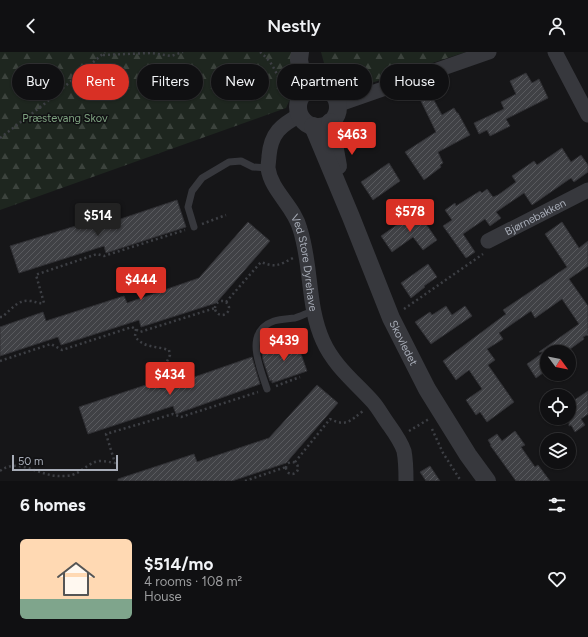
<!DOCTYPE html>
<html lang="en">
<head>
<meta charset="utf-8">
<style>
	:root { --surface:#101012; --page:#19191b; --text:#f1f3f6; --muted:#9c9d9f; --line:#303032; --accent:#d93025 }
	body { margin:0; font-family:Figtree,sans-serif; background:var(--page); color:var(--text); height:100vh; display:flex; flex-direction:column; font-size:15px; white-space:nowrap }
	* { box-sizing:border-box; margin:0 }
	p { font-size:13px; color:var(--muted) }
	.icon { flex:none; width:22px; height:22px; fill:none; stroke:currentColor; stroke-width:2; stroke-linecap:round; stroke-linejoin:round }
	.map { position:relative; height:429px; overflow:hidden }
	.side { display:flex; flex-direction:column; background:var(--surface); flex:1 }
	.side>* { flex:none }
	.guide { position:absolute; left:12px; top:12px; width:564px; height:36px; display:flex; gap:8px }
	.needle { width:26px; rotate:122deg }
	.buttons { position:absolute; left:540px; top:293px; display:grid; gap:8px }
	.buttons a { display:grid; place-items:center; width:36px; height:36px; border-radius:50%; background:var(--surface); box-shadow:0 1px 3px #0004,0 0 0 1px var(--line); font-size:20px }
	.scale { position:absolute; left:12px; bottom:10px; width:106px; box-sizing:border-box; padding-left:4px; border:2px solid #a8adb8; border-top:0; font-size:11px; line-height:14px; white-space:nowrap; color:#a8adb8; -webkit-text-stroke:3px #111113; paint-order:stroke }
	.price { position:absolute; translate:-50% -34px; padding:0 9px; border-radius:4px; background:var(--accent); color:#fff; font-size:13px; line-height:26px; filter:drop-shadow(0 1px 2px #0008) }
	.price::after { content:''; position:absolute; left:50%; top:24px; width:12px; height:9px; margin-left:-6px; background:inherit; clip-path:polygon(0 0,100% 0,50% 100%) }
	.price.selected { background:#222; color:#fff }
	ul { padding:0; list-style:none }
	li { display:flex; align-items:center; gap:12px; height:100px; padding:0 20px }
	li+li { border-top:1px solid var(--line) }
	li span { display:grid; place-items:center; flex:none; width:112px; height:80px; border-radius:6px; color:#555 }
	li>.icon { margin-inline-start:auto }
	span .icon { width:48px; height:48px; fill:#fffc; stroke-width:1 }
	li b { font-size:17px }
	h2 { display:flex; justify-content:space-between; align-items:center; height:48px; padding:0 20px; font-size:17px }
	.pill { padding:0 14px; border-radius:18px; background:var(--surface); box-shadow:0 1px 3px #0004,0 0 0 1px var(--line); font-size:14px; line-height:36px }
	.pill.selected { background:var(--accent); color:#fff }
	header { display:flex; justify-content:space-between; align-items:center; height:52px; padding:0 20px; background:var(--surface); font-size:18px; font-weight:600 }
	.map>svg:first-child { display:block }
	.forest { fill:url(#forest-firs) }
	.building { fill:url(#building-hatch); stroke:#303034 }
	.lines { fill:none; stroke-linecap:round; stroke-linejoin:round }
	.path { stroke:#3d3f44; stroke-width:2.5; stroke-dasharray:2 3; stroke-linecap:butt }
	.service { stroke:#37383d; stroke-width:7 }
	.minor { stroke:#37383d; stroke-width:15 }
	.tertiary { stroke:#37383d; stroke-width:18 }
	.labels { text-anchor:middle; dominant-baseline:central; stroke-width:3; stroke-linejoin:round; paint-order:stroke }
	.park-label { font-size:11px; fill:#7fa381; stroke:#111113 }
	.street-label { font-size:11px; fill:#a8adb8; stroke:#111113 }
</style>
</head>
<body>
<header><svg class="icon" aria-label="back" viewBox="0 0 24 24"><path d="M15 5l-7 7 7 7"/></svg>Nestly<svg class="icon" aria-label="person" viewBox="0 0 24 24"><circle cx="12" cy="8" r="4"/><path d="M4 21q1-7 8-7t8 7"/></svg></header>
<div class="map">
<svg width="588" height="429" viewBox="0 0 588 429">
	<defs>
		<pattern id="forest-firs" width="22" height="20" patternUnits="userSpaceOnUse"><rect width="22" height="20" fill="#1e261f"/><path d="M5 1l3.5 6h-7zM16 11l3.5 6h-7z" fill="#3c433d"/></pattern>
		<pattern id="building-hatch" width="6" height="6" patternUnits="userSpaceOnUse"><rect width="6" height="6" fill="#404145"/><path d="M-1 1l2-2M0 6l6-6M5 7l2-2" fill="none" stroke="#595a5e"/></pattern>
	</defs>
	<rect width="100%" height="100%" fill="#161618"/>
	<path class="forest" d="M0 0H295L296 34 286 56 0 158Z
		M321 0H466L359 35 340 33 324 23V11Z"/>
	<path class="building" d="M526 21 532 31 539 27 548 46 506 67 510 74 490 84 487 78 479 82 474 71 504 57 501 50 516 42 510 29Z
		M430 41 442 63 454 56 457 61H458L470 83 438 100 443 111 440 113 441 115 424 128 405 100 436 80 420 47Z
		M562 96 571 110 581 103 588 113V120L574 130 571 126 532 153 524 141 496 160 501 166 490 174 485 167 463 182 475 200 466 206 443 174 452 168 445 158 455 151 456 154 480 139 482 141 487 137 493 145 498 143 516 130 512 124 534 109 537 113Z
		M389 111 400 129 373 148 361 130Z
		M177 148 186 175 106 201 104 194 19 221 10 194 89 170 91 177Z
		M417 159 437 188 423 198 413 185 392 200 381 184Z
		M248 170 270 189 216 251 141 275 139 268 61 293 58 285 0 304V275L43 260 46 269 124 244 127 251 199 226Z
		M562 170 579 196 588 189V214L569 227 588 254V284L587 283 583 285 584 287 566 300H547V318L536 326 527 312 544 300H539L579 272 562 247 535 266 531 259 499 281 503 287 487 297 495 308 488 313 514 350 487 370 480 360 476 363 466 348 482 337 469 318 456 328 443 309 506 262 503 258 567 215 545 182Z
		M428 212 437 225 424 234 425 235 411 246 401 231Z
		M446 254 452 263 465 254 472 264 431 292 415 270 430 260 432 263Z
		M296 288 307 319 272 331V328L270 329 263 308 262 299Z
		M252 305 260 332 176 362 173 354 88 382 79 355 158 329 160 337Z
		M317 333 338 351 286 411 232 429H118V427L194 402 197 410 269 386Z
		M588 339V362L581 367 585 373 575 380 571 373 569 374V350L570 351Z
		M515 379 525 393 521 395 535 415 538 413 550 429H516L490 393H491L488 388 497 382 502 389Z
		M430 414 440 429H426L420 420Z"/>
	<g class="lines">
		<path class="path" d="M260 0C265 4 270 9 273 15 279 24 281 36 289 44
			M103 3 151 1 171 4 183 0
			M0 86 43 53 105 0
			M202 172 226 163
			M215 256a7 7 0 1 1 14 0a7 7 0 1 1-14 0Z
			M226 250 261 210C276 216 279 213 293 206
			M404 257 483 202
			M0 265H2C11 258 18 247 30 249 35 249 38 252 44 251L36 223 38 222 97 202 104 204 185 178
			M136 277 135 284C142 296 157 294 169 298L170 303 162 320
			M0 309 51 292 62 298 132 275 140 280 215 256
			M276 334 300 325
			M432 377 443 401 461 429
			M409 379 429 367
			M286 416a6 6 0 1 1 12 0a6 6 0 1 1-12 0Z
			M295 410 330 367C346 375 350 369 363 359
			M0 419C18 405 39 424 59 424 63 424 68 424 72 423 82 420 88 411 99 409 105 409 110 410 115 411L106 382 173 362 181 365 258 340
			M245 429 286 415"/>
		<path class="service" d="M194 175 188 155 192 139 202 126 229 110 241 109 253 115 268 116
			M267 337C260 315 243 280 274 269 281 267 288 267 295 266 301 264 307 261 313 259"/>
		<g class="minor">
			<path d="M555 0 588 63"/>
			<path d="M337 53 489 0"/>
			<path id="s1" d="M300 63C281 73 271 81 269 104 269 107 268 112 268 116 271 139 294 154 300 177 312 214 307 254 323 289 334 314 356 331 373 350 379 357 383 365 389 373 394 380 401 390 404 399 406 409 406 419 406 429"/>
			<path id="s2" d="M488 189 588 138"/>
		</g>
		<g class="tertiary">
			<path d="M300 0 299 8 305 40"/>
			<circle cx="318" cy="55" r="20"/>
			<path d="M330 70 338 114"/>
			<path id="s3" d="M313 74 351 165 391 266 427 337 468 403 487 429"/>
		</g>
	</g>
	<g class="labels">
		<g class="park-label">
			<text x="65" y="66">Præstevang Skov</text>
		</g>
		<g class="street-label">
			<text stroke="none"><textPath href="#s2" startOffset="53">Bjørnebakken</textPath></text>
			<text stroke="none"><textPath href="#s1" startOffset="170">Ved Store Dyrehave</textPath></text>
			<text stroke="none"><textPath href="#s3" startOffset="235">Skovledet</textPath></text>
		</g>
	</g>
</svg>
<div class="buttons">
<a><svg class="needle" viewBox="-14 -14 28 28"><path d="M0-13l5 13h-10z" fill="#e53935"/><path d="M0 13l5-13h-10z" fill="#9c9d9f"/></svg></a>
<a><svg class="icon" aria-label="locate" viewBox="0 0 24 24"><circle cx="12" cy="12" r="6"/><path d="M12 2v4M12 18v4M2 12h4M18 12h4"/></svg></a>
<a><svg class="icon" aria-label="layers" viewBox="0 0 24 24"><path d="M12 4l9 5-9 5-9-5zM3 14l9 5 9-5"/></svg></a>
</div>
<div class="scale">50 m</div>
<b class="price" style="left:352px;top:104px">$463</b>
<b class="price" style="left:410px;top:181px">$578</b>
<b class="price selected" style="left:98px;top:185px">$514</b>
<b class="price" style="left:141px;top:249px">$444</b>
<b class="price" style="left:284px;top:310px">$439</b>
<b class="price" style="left:170px;top:344px">$434</b>
<div class="guide">
<a class="pill">Buy</a>
<a class="pill selected">Rent</a>
<a class="pill">Filters</a>
<a class="pill">New</a>
<a class="pill">Apartment</a>
<a class="pill">House</a>
</div>
</div>
<section class="side">
<h2>6 homes<svg class="icon" aria-label="filters" viewBox="0 0 24 24"><path d="M4 7h16M4 17h16"/><circle cx="9" cy="7" r="2"/><circle cx="15" cy="17" r="2"/></svg></h2>
<ul>
<li><span style="background:linear-gradient(#ffd9b3 75%,#7fa58c 0)"><svg class="icon" aria-label="home" viewBox="0 0 24 24"><path d="M3 11l9-7 9 7M6 9v11h12V9"/></svg></span><div><b>$514/mo</b><p>4 rooms · 108 m²</p><p>House</p></div><svg class="icon" aria-label="heart" viewBox="0 0 24 24"><path d="M12 20l-8-8c-3-5 5-10 8-4 3-6 11-1 8 4z"/></svg></li>
</ul>
</section>
</body>
</html>
